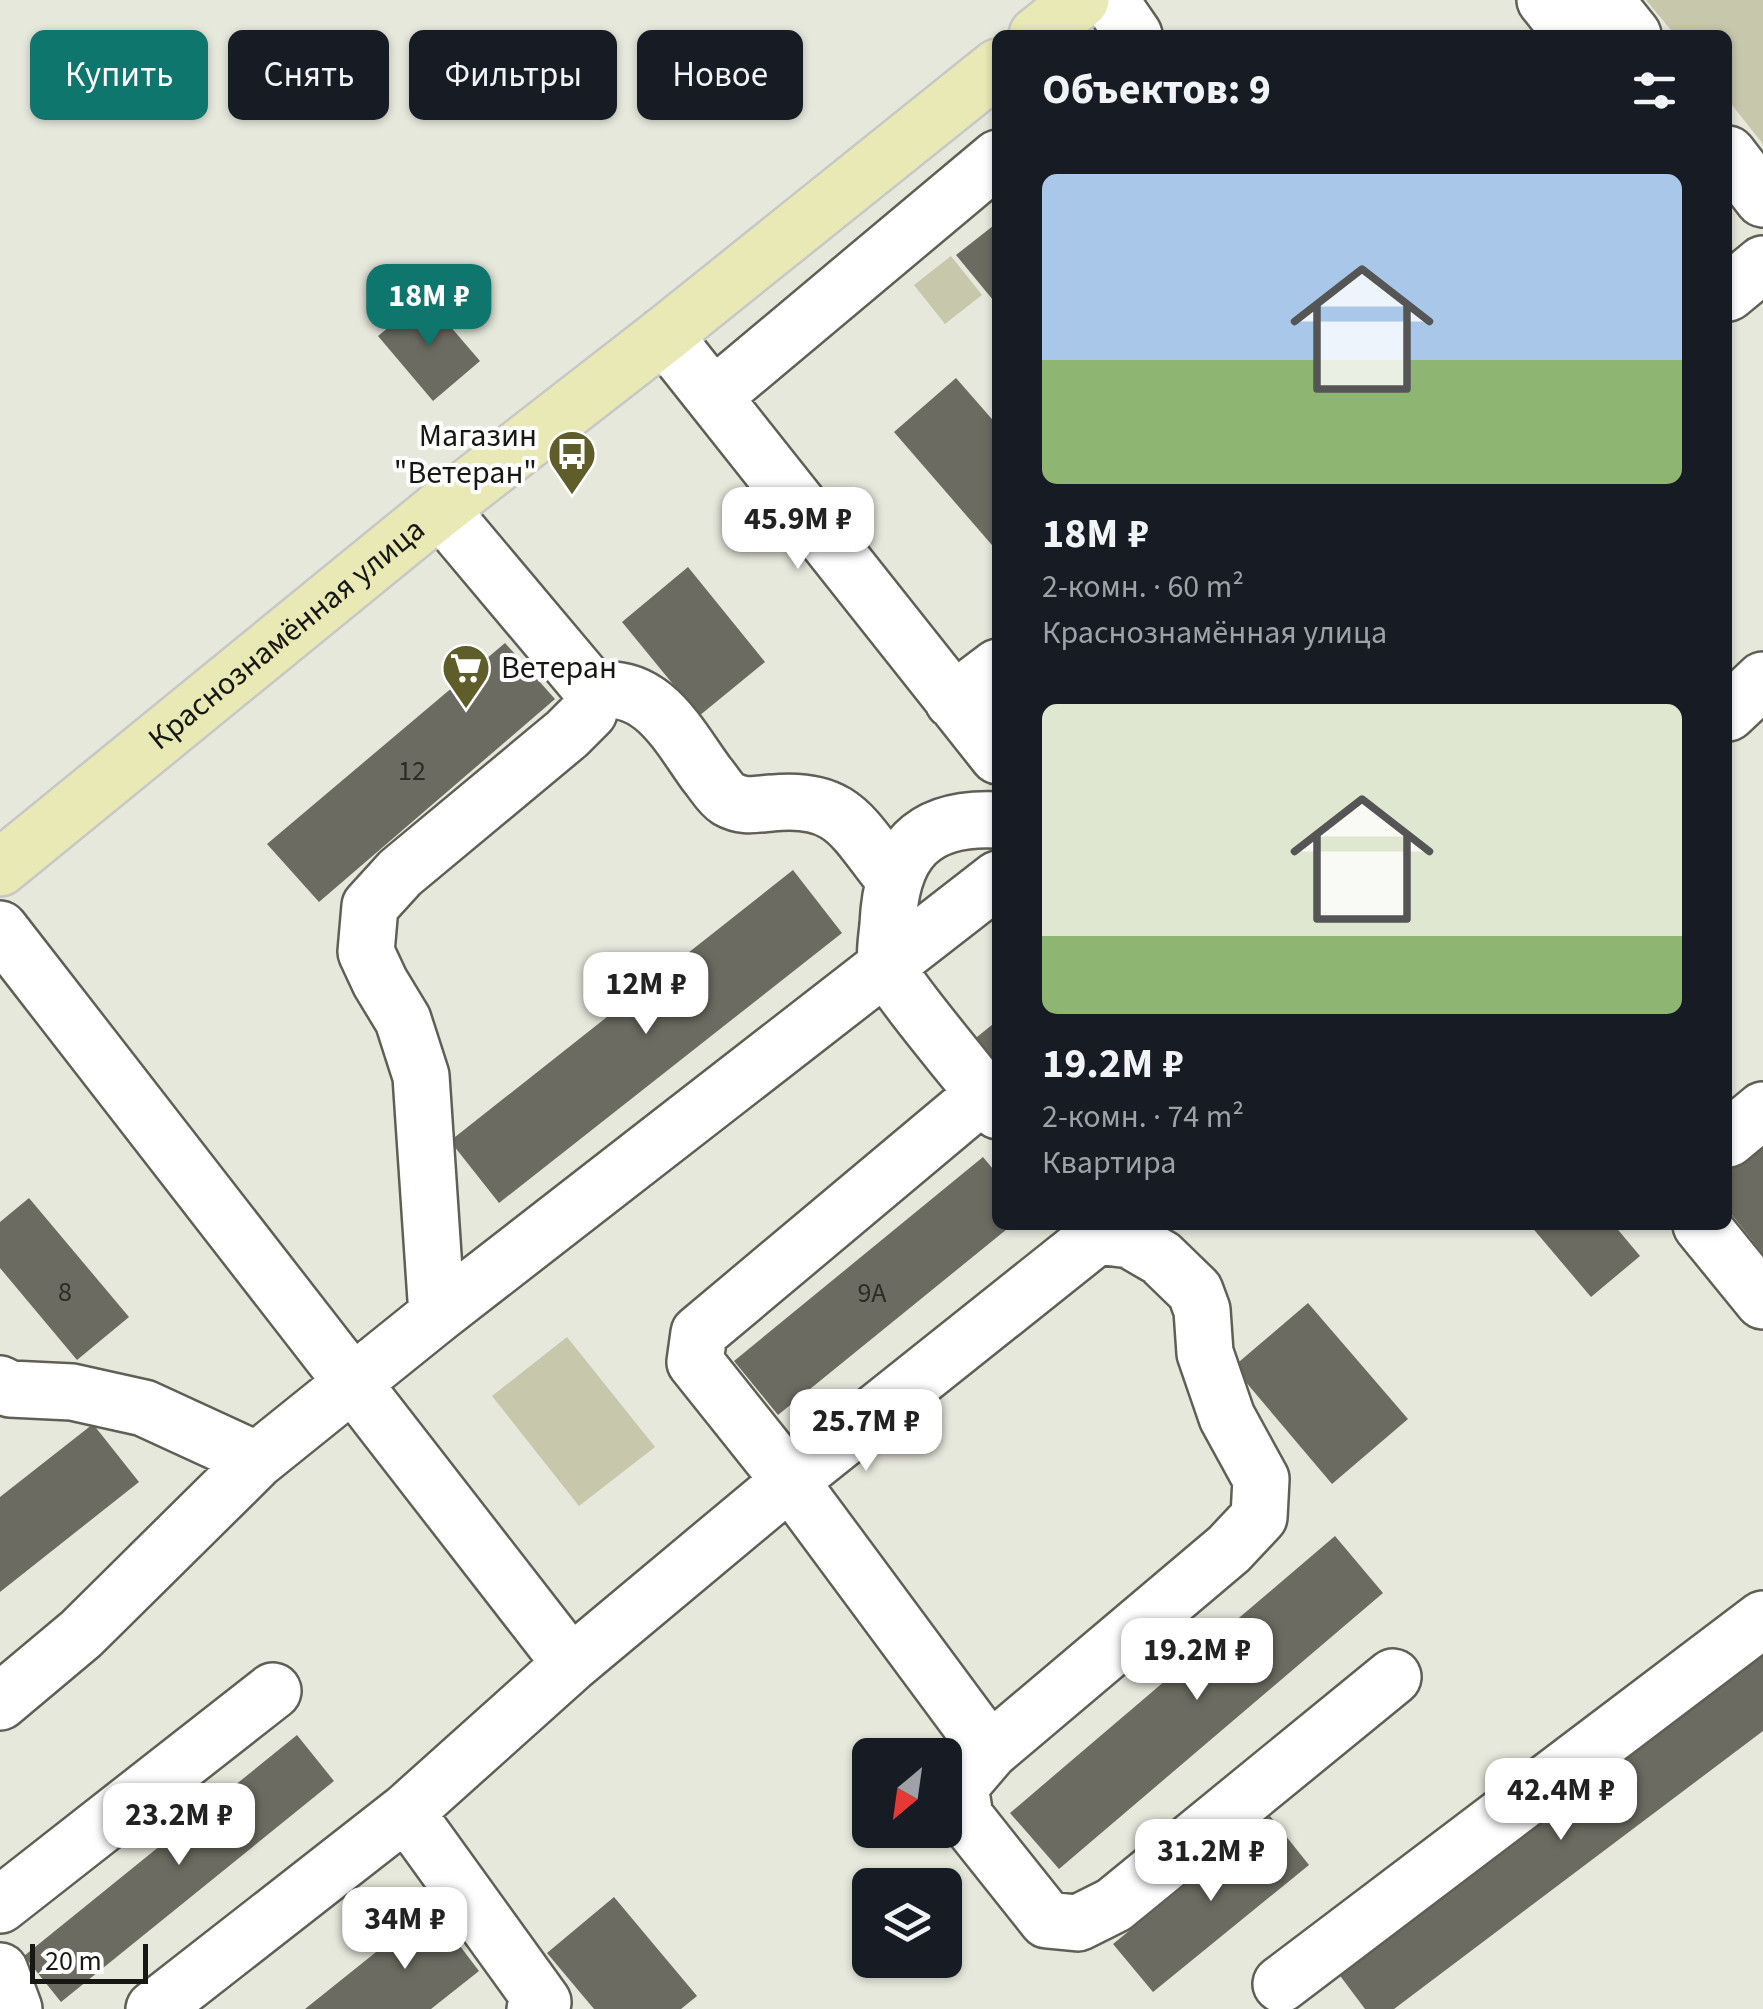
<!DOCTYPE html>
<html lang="ru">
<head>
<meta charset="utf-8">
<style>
	:root { --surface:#171b24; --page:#242831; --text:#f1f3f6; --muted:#9ea1a6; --accent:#0f766e }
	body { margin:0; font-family:"Source Sans 3",sans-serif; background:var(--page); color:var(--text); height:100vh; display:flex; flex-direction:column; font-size:38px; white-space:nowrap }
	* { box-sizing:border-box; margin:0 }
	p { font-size:32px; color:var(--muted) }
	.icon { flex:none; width:55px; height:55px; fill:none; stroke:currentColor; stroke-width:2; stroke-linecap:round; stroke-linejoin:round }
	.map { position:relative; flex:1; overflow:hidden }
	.panel { position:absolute; left:992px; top:30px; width:740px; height:1200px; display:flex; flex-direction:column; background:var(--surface); border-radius:15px; box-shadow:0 2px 8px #0004 }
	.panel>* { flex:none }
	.guide { position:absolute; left:30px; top:30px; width:812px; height:90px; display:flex; gap:20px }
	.needle { width:65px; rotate:209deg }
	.controls { position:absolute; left:852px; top:1738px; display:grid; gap:20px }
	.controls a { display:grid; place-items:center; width:110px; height:110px; border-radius:15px; background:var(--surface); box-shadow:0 2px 8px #0004; font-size:50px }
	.scale { position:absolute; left:30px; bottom:25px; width:118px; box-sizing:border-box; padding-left:10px; border:5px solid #171713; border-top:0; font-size:28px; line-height:35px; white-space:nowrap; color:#171713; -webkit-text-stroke:8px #fff; paint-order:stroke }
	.price { position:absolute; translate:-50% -85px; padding:0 22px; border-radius:20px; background:#fff; color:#222; font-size:32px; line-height:65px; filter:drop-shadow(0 2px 5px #0008) }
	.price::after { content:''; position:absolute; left:50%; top:60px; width:30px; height:22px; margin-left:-15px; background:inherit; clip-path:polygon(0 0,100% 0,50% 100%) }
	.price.selected { background:var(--accent); color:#fff }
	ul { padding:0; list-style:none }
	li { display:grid; align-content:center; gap:20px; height:530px; padding:0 50px }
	li span { display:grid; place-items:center; height:310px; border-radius:15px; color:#555 }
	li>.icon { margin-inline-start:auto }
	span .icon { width:180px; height:180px; fill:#fffc; stroke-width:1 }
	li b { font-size:42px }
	h2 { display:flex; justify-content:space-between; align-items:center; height:120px; padding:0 50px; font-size:42px }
	.chip { padding:0 35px; border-radius:15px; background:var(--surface); box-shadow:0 2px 8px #0004; font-size:35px; line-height:90px }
	.chip.selected { background:var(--accent); color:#fff }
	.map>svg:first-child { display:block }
	.green { fill:#c6c7ab }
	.building { fill:#6b6b61 }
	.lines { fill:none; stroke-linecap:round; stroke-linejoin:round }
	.minor-casing { stroke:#5f5f56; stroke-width:60 }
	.major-casing { stroke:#c7c7c6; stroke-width:60 }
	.minor { stroke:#fff; stroke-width:55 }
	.major { stroke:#e9e9b5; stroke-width:55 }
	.labels { text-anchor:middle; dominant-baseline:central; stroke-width:8; stroke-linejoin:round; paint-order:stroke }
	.number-label { font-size:28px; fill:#2c2c26 }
	.poi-label { font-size:32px; fill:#171713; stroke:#fff; text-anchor:end }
	.street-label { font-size:32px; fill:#171713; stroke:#fff }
</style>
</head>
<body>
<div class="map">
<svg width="1763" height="2009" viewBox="0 0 1763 2009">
	<rect width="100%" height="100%" fill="#e7e8dc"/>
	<path class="green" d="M1646 0H1763V144L1728 100V35H1675Z
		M951 256 982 295 945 324 914 285Z
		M567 1337 655 1447 579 1506 492 1396Z"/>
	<path class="building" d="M998 222V306L956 255Z
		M425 297 480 361 433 401 378 336Z
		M956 378 998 426V552L894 432Z
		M688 567 765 662 699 716 622 622Z
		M505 643 555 699 319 902 267 844Z
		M793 870 842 933 499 1203 450 1141Z
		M998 1020V1072L972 1041Z
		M1763 1143V1254L1728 1210V1172Z
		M983 1157 998 1175V1225H1012L778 1415 734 1361Z
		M29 1198 129 1317 77 1360 0 1268V1222Z
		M1530 1225H1614L1640 1256 1591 1297Z
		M1308 1303 1408 1419 1332 1484 1233 1367Z
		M93 1424 139 1482 0 1592V1497Z
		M1335 1536 1383 1593 1059 1869 1010 1813Z
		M1763 1652V1731L1394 2009H1365L1338 1973Z
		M297 1735 334 1781 61 2002 24 1956Z
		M1270 1816 1309 1865 1153 1992 1113 1944Z
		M614 1897 697 1996 681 2009H594L547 1953Z
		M431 1908 479 1971 431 2009H305Z"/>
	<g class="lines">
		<g class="minor-casing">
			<path id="minor" d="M1110 0 1134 35
				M1545 0 1573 35
				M1605 0 1633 35
				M1728 154 1763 199
				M1728 293 1763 264
				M664 335 998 756
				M714 396 998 158
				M440 509 593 691C653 681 677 734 708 776 714 783 720 794 728 799 744 808 756 804 772 803 844 796 853 829 893 878
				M953 701 998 667
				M1728 713 1763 680
				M0 929 571 1664 406 1812 543 2002 535 2009
				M984 1094C969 1074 889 979 886 964 884 953 887 937 888 925 891 852 921 816 998 820
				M998 1111 984 1094 699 1333 695 1362 790 1481 990 1751 960 1786 965 1817 1047 1920 1078 1923 1114 1905 1393 1677
				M1728 1139 1763 1110
				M1701 1225 1763 1301
				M437 1315 421 1076 403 1020 380 982 366 952 370 906 400 873 567 734 589 712 593 691
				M0 1384 10 1389 72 1392 144 1408 257 1460
				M571 1664 790 1481 1111 1225
				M0 1702 81 1634 257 1460 437 1315 998 879
				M990 1751 1229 1549 1259 1517 1261 1479 1227 1417 1205 1353 1202 1310 1195 1291 1161 1258 1130 1240 1097 1236 1088 1225
				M0 1905 273 1691
				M0 1971 14 2009
				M1281 1984 1763 1619
				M154 2009 406 1812"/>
		</g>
		<g class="major-casing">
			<g id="major">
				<path d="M1037 35 1081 0"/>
				<path id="s1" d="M0 868 440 509 664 335 998 67"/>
			</g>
		</g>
		<use href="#minor" class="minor"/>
		<use href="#major" class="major"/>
	</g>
	<defs>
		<g id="bus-pin" transform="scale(2.5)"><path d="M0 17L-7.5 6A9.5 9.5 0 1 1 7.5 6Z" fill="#5f5e2b" stroke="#fff"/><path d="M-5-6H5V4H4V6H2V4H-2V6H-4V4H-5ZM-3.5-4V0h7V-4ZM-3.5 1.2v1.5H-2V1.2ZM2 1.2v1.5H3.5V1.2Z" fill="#fff"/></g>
		<g id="supermarket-pin" transform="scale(2.5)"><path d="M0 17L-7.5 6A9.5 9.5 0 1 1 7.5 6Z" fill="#5f5e2b" stroke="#fff"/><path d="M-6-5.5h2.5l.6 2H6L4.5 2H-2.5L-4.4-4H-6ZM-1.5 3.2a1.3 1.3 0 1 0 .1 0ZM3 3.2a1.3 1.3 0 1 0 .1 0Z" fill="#fff"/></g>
	</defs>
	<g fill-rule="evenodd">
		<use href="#bus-pin" x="572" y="454"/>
		<use href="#supermarket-pin" x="466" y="668"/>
	</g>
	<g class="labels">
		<g class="number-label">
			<text x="412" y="771">12</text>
			<text x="65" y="1292">8</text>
			<text x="872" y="1293">9А</text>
		</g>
		<g class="poi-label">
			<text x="537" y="436">Магазин<tspan x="537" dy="37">"Ветеран"</tspan></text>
			<text x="501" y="668" text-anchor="start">Ветеран</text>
		</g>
		<g class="street-label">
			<text stroke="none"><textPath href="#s1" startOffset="370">Краснознамённая улица</textPath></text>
		</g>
	</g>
</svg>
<div class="controls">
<a><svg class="needle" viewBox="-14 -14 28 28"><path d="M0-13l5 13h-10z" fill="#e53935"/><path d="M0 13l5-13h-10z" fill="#9ea1a6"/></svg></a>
<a><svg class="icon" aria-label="layers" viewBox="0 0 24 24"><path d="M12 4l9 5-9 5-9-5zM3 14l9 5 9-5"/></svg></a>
</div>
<div class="scale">20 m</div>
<b class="price selected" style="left:429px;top:349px">18M ₽</b>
<b class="price" style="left:798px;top:572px">45.9M ₽</b>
<b class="price" style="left:646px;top:1037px">12M ₽</b>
<b class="price" style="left:866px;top:1474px">25.7M ₽</b>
<b class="price" style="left:1197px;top:1703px">19.2M ₽</b>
<b class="price" style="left:1561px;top:1843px">42.4M ₽</b>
<b class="price" style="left:179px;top:1868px">23.2M ₽</b>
<b class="price" style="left:1211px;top:1904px">31.2M ₽</b>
<b class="price" style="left:405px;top:1972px">34M ₽</b>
<div class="guide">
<a class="chip selected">Купить</a>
<a class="chip">Снять</a>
<a class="chip">Фильтры</a>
<a class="chip">Новое</a>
</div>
<section class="panel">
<h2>Объектов: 9<svg class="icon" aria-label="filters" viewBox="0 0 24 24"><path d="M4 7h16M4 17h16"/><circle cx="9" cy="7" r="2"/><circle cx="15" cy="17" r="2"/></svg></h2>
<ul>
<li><span style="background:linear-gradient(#a9c7e8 60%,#8fb573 0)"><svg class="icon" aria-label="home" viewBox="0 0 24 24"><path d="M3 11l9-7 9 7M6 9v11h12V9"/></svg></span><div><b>18M ₽</b><p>2-комн. · 60 m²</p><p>Краснознамённая улица</p></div></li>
<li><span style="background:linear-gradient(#dfe7d0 75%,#8fb573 0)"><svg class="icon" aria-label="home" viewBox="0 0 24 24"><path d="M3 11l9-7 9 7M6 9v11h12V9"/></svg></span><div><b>19.2M ₽</b><p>2-комн. · 74 m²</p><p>Квартира</p></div></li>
</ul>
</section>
</div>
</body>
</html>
